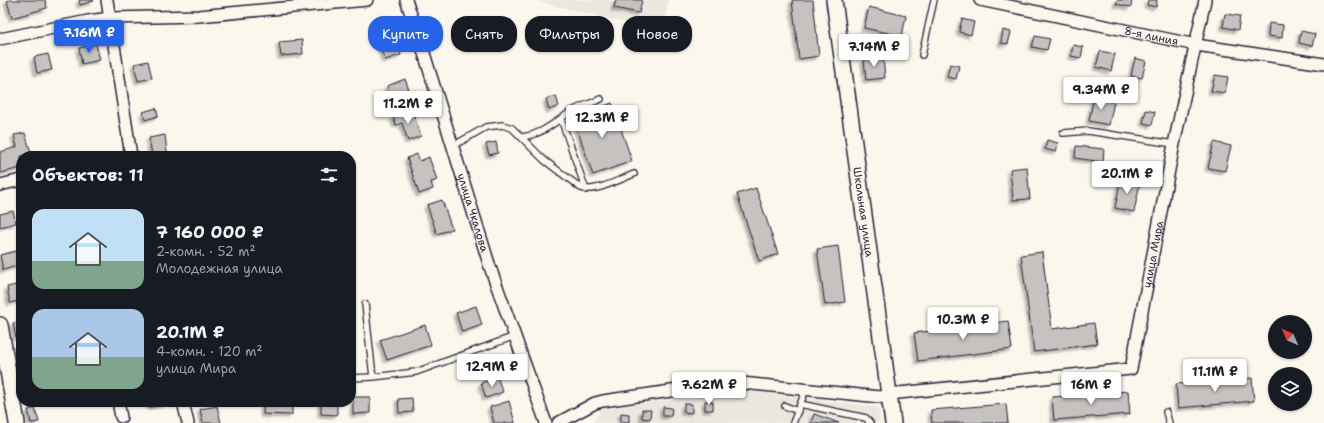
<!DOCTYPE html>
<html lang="ru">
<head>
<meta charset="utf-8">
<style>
	:root { --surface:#171b24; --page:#20242c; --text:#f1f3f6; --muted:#9ea1a6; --accent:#2563eb }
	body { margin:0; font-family:"Shantell Sans",sans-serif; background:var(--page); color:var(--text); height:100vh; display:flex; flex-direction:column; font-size:15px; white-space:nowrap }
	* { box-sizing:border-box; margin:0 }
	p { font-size:13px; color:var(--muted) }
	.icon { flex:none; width:22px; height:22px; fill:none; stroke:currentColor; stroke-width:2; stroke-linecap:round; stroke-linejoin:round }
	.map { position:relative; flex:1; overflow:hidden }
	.drawer { position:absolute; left:16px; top:151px; width:340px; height:256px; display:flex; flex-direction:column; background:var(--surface); border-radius:16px; box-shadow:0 1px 3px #0004 }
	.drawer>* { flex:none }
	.top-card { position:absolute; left:368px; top:16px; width:380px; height:36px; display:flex; gap:8px }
	.needle { width:26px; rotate:315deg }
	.tools { position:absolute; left:1268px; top:315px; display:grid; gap:8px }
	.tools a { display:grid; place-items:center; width:44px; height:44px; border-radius:50%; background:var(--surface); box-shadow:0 1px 3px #0004; font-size:20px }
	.price { position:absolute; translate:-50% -34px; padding:0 9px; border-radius:4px; background:#fff; color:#222; font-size:13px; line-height:26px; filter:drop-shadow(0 1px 2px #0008) }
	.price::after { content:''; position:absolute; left:50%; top:24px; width:12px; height:9px; margin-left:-6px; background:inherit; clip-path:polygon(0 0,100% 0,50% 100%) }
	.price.selected { background:var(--accent); color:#fff }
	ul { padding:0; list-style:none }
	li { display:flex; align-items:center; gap:12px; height:100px; padding:0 16px }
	li span { display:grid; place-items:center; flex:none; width:112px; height:80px; border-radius:12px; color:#555 }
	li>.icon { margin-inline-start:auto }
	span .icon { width:48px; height:48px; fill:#fffc; stroke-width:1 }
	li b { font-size:17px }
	h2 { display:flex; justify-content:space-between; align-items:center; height:48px; padding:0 16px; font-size:17px }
	.pill { padding:0 14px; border-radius:16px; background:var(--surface); box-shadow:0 1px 3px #0004; font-size:14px; line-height:36px }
	.pill.selected { background:var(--accent); color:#fff }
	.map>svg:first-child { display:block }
	.built { fill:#ebe7df }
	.building { fill:#c6c2c0; stroke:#22223b; filter:url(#shadow) }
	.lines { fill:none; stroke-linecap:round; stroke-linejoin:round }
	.lane-casing { stroke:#22223b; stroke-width:8 }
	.street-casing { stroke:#22223b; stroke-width:14 }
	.secondary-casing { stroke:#22223b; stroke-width:18 }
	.lane { stroke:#fbf7ec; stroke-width:5.5 }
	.street { stroke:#fbf7ec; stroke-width:11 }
	.secondary { stroke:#fbf7ec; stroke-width:15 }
	.labels { text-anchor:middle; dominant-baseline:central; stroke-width:4; stroke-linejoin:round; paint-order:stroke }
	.street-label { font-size:11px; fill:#22223b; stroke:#fbf7ec }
</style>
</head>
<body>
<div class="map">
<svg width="1324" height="423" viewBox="0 0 1324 423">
	<defs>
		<filter id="shadow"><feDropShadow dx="-3" dy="3" stdDeviation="1" flood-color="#0004"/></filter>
	</defs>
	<rect width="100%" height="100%" fill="#fbf7ec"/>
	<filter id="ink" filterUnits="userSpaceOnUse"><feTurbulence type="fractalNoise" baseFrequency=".025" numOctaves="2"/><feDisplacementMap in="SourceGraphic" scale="8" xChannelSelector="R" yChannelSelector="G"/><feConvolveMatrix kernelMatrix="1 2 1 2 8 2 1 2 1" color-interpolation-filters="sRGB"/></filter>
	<g filter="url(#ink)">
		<path class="built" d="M537 0H669L662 32 537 1Z
			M740 390 878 407 880 423H593L601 409Z"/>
		<path class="building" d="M10 0H45L47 8 12 18 7 1Z
			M79 0H93L94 1 80 5Z
			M616 0H642L639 13 614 8Z
			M792 0H813L819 56 799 59Z
			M1117 0H1132L1131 7 1116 4Z
			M1148 0H1157L1156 7 1147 5Z
			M869 7 906 16 902 36 864 28Z
			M1225 14 1240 16 1238 30 1223 27Z
			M962 19 974 22 971 35 959 32Z
			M1269 23 1283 25 1282 38 1268 36Z
			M391 27 401 55 385 60 375 33Z
			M1003 30 1011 32 1008 44 1001 43Z
			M1301 31 1315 34 1312 46 1299 43Z
			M1035 36 1050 39 1047 50 1032 47Z
			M302 40 303 54 281 56 279 42Z
			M96 44 100 60 82 64 79 48Z
			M1073 45 1083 47 1081 58 1071 56Z
			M1100 51 1115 54 1111 71 1096 67Z
			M48 54 52 70 37 73 34 57Z
			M883 57 885 78 866 80 864 59Z
			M1135 58 1146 61 1142 78 1131 76Z
			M148 61 152 78 138 81 134 64Z
			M950 64 959 66 956 79 947 77Z
			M1215 75 1228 77 1225 93 1211 91Z
			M405 79 413 101 395 108 387 86Z
			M556 96 559 106 549 110 546 99Z
			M1094 97 1114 102 1109 125 1089 121Z
			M612 103 632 161 593 175 573 117Z
			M156 108 158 116 145 120 143 112Z
			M412 110 421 136 408 141 402 123 396 125 393 117Z
			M1146 110 1155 112 1152 125 1143 123Z
			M25 133 32 156H21V168L0 173V152L17 147 14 135Z
			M165 135 167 152 152 155 149 138Z
			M1047 140 1058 143 1056 152 1045 149Z
			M496 142 498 153 489 155 486 144Z
			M1214 142 1231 146 1225 171 1208 168Z
			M1076 146 1104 149 1103 162 1075 158Z
			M417 154 420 161 429 157 437 180 431 182 433 189 419 194 407 158Z
			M1027 167 1030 199 1013 200 1010 169Z
			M1121 178 1140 183 1134 212 1115 208Z
			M756 188 778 254 759 261 737 194Z
			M442 200 452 229 437 234 427 205Z
			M13 211 16 223 0 227V214Z
			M838 246 845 302 825 305 817 249Z
			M16 251 20 265 3 270 0 255Z
			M1042 252 1052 329 1094 323 1097 344 1034 352 1021 255Z
			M21 284V300L10 303 7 287Z
			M476 306 482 325 462 332 456 313Z
			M21 321V336L16 338 13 323Z
			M1008 321 1012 349 918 361 914 333Z
			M425 325 431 345 387 360 380 340Z
			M497 377 503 392 486 398 481 383Z
			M1252 378 1254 401 1178 408 1176 384Z
			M1128 391 1130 414 1054 420 1052 397Z
			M353 397H370V413L353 414Z
			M412 398 413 412 399 413 398 399Z
			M509 401 515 423H494L490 407Z
			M705 401 713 402V410H705Z
			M149 402H164V404L150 407Z
			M264 402H292V415L263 414Z
			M321 402H337V415L321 414Z
			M684 404H692V413L684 412Z
			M1006 404 1008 423H932L931 410Z
			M217 406 221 423H203L200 409Z
			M663 407 672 408 671 416H663Z
			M35 408 39 422 31 423 28 410Z
			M642 410H651L650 419 642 418Z
			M621 413 629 414V422H621Z
			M814 414 839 423H811Z"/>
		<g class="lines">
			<g class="lane-casing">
				<path id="lane" d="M922 55 934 0
					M561 119 586 190
					M1063 133 1088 131 1174 144
					M523 137C543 134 555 122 572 111 581 106 592 103 601 99
					M453 146 486 127 502 125 512 128 544 160 581 188C594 193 621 179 634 174
					M365 304 373 377
					M351 378 373 377 416 372 515 336
					M800 404 866 418 870 423
					M785 406 798 411
					M1166 412 1169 423
					M793 423 806 389"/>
			</g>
			<g class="street-casing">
				<g id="street">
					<path d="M107 0 131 156"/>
					<path id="s1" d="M406 0 419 37 490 267 546 423"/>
					<path id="s2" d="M980 0 1196 45 1324 64"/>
					<path d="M0 39 88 21 110 18 199 16 367 0"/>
					<path d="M0 185 21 180"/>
					<path id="s3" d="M889 394 1131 369 1174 144 1205 0"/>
					<path d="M118 402 121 417"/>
					<path d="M183 402 188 423"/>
					<path d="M558 423 595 403 603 401 732 382 890 398"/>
				</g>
			</g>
			<g class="secondary-casing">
				<g id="secondary">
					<path id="s4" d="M834 0 893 423"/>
					<path d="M0 325 17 423"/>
				</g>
			</g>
			<use href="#lane" class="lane"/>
			<use href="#street" class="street"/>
			<use href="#secondary" class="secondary"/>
		</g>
	</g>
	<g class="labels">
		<g class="street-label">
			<text stroke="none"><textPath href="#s2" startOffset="175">8-я линия</textPath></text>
			<text stroke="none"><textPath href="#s4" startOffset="214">Школьная улица</textPath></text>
			<text stroke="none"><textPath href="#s1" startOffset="223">улица Чкалова</textPath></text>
			<text stroke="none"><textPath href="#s3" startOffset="360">улица Мира</textPath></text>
		</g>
	</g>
</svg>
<div class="tools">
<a><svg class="needle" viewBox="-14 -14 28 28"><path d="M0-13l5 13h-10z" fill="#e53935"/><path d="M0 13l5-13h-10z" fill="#9ea1a6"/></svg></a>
<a><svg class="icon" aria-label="layers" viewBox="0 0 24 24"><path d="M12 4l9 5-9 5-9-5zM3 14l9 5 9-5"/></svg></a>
</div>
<b class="price selected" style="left:89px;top:54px">7.16M ₽</b>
<b class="price" style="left:874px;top:68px">7.14M ₽</b>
<b class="price" style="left:1101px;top:111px">9.34M ₽</b>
<b class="price" style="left:408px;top:125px">11.2M ₽</b>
<b class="price" style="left:602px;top:139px">12.3M ₽</b>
<b class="price" style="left:1127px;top:195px">20.1M ₽</b>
<b class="price" style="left:963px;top:341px">10.3M ₽</b>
<b class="price" style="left:492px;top:388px">12.9M ₽</b>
<b class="price" style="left:1215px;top:393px">11.1M ₽</b>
<b class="price" style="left:709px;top:406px">7.62M ₽</b>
<b class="price" style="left:1091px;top:406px">16M ₽</b>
<div class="top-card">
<a class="pill selected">Купить</a>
<a class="pill">Снять</a>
<a class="pill">Фильтры</a>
<a class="pill">Новое</a>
</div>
<section class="drawer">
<h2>Объектов: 11<svg class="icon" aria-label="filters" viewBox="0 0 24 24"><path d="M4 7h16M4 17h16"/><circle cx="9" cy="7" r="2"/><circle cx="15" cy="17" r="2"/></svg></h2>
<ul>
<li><span style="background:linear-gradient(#bfe0f5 65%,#7fa58c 0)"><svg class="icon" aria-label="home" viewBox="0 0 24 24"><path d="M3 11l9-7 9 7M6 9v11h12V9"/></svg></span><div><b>7 160 000 ₽</b><p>2-комн. · 52 m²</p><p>Молодежная улица</p></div></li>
<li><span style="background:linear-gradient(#a9c7e8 60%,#7fa58c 0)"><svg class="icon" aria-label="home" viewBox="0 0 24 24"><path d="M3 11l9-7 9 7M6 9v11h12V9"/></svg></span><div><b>20.1M ₽</b><p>4-комн. · 120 m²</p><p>улица Мира</p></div></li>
</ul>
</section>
</div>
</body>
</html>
